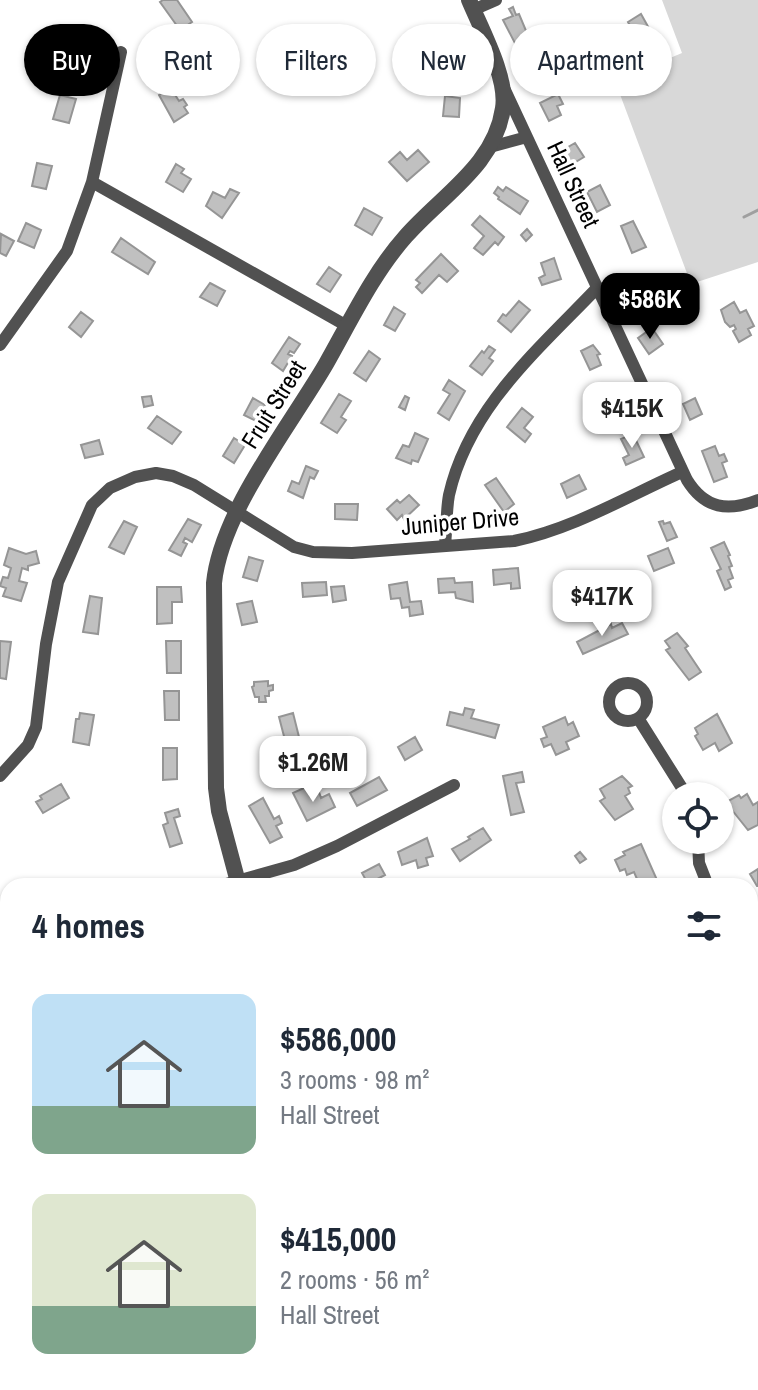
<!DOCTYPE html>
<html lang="en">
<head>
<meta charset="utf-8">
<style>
	:root { --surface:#fff; --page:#f6f6f7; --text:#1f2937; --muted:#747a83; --accent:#000 }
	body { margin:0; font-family:"Archivo Narrow",sans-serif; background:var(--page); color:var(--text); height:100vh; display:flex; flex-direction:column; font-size:30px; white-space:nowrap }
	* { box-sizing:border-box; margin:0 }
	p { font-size:26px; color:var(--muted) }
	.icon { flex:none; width:44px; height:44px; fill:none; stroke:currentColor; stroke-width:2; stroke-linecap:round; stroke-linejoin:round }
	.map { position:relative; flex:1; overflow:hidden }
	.panel { position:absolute; left:0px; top:878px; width:758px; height:512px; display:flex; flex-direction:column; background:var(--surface); border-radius:24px 24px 0 0; box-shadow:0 2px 6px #0004 }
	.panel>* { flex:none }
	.guide { position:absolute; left:24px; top:24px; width:710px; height:72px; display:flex; gap:16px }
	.tools { position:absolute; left:662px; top:782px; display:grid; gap:16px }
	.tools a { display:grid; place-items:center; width:72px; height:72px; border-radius:50%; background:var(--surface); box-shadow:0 2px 6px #0004; font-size:40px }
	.price { position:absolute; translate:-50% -68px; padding:0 18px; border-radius:16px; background:#fff; color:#222; font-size:26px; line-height:52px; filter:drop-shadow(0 2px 4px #0008) }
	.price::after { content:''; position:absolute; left:50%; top:48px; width:24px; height:18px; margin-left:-12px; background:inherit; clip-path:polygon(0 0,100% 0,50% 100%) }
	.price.current { background:var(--accent); color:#fff }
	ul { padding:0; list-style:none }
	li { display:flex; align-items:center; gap:24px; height:200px; padding:0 32px }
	li span { display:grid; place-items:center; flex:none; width:224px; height:160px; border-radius:16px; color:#555 }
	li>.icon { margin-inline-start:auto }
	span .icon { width:96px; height:96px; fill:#fffc; stroke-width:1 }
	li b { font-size:34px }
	h2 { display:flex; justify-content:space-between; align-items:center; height:96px; padding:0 32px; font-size:34px }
	.tag { padding:0 28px; border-radius:36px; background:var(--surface); box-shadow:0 2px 6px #0004; font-size:28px; line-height:72px }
	.tag.current { background:var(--accent); color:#fff }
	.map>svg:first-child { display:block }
	.green { fill:#d8d8d8 }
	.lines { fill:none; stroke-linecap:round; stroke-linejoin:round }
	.stream { stroke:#9f9f9f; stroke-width:3 }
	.building { fill:#c0c0c0; stroke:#959595; stroke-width:2 }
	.minor { stroke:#515151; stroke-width:12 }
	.tertiary { stroke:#515151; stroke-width:16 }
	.secondary { stroke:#1e1e1e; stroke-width:16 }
	.labels { text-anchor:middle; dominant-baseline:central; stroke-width:7; stroke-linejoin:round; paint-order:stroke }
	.street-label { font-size:24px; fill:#000; stroke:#fff }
</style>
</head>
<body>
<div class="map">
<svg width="758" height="1390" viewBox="0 0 758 1390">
	<rect width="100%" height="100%" fill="#fff"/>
	<path class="green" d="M662 0H758V262L691 284 615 81 682 53Z
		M8 910V933L0 950V912Z
		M8 1156V1238L4 1221 0 1216V1158Z
		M8 1284V1362L0 1358V1292Z
		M83 1382 74 1390H36L32 1383Z
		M328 1382H408L401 1390H323Z"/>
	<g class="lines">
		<path class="stream" d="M744 217 758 210"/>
	</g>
	<path class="building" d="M163 0H177L192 22 180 30 160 2Z
		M513 7 516 15 519 14 532 45 519 51 503 20 513 16 509 9Z
		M641 14 655 39 642 46 628 22Z
		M53 42 68 46 62 64 42 55 45 44 52 46Z
		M170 87 179 101 183 99 187 105 184 107 188 113 174 122 159 95Z
		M558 94 563 104 557 106 561 115 549 121 540 103Z
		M60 95 76 99 69 123 53 119Z
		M445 96 460 98 459 117 443 116Z
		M575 143 584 157 569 166 563 150Z
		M418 150 429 162 407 181 389 162 400 152 407 160Z
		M37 163 52 166 46 189 32 186Z
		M176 164 184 169 181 173 191 179 183 192 166 182Z
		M600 185 610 205 597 212 587 192Z
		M498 187 503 191 506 187 528 201 520 214 498 199 499 197 494 193Z
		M230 189 239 193 222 218 206 206 213 192 225 198Z
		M364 208 382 218 372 235 355 225Z
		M480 216 504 237 498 245 495 242 483 255 474 248 484 236 472 225Z
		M633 221 646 247 632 253 621 226Z
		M26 223 41 230 34 248 18 241Z
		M527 229 532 235 526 241 521 235Z
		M1 234 14 241 6 256 0 253Z
		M121 238 155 262 148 274 112 252Z
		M441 254 458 271 447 282 439 275 422 293 416 287 420 283 416 280Z
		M554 258 561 279 542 285 539 278 545 275 541 263Z
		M329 267 341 275 330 292 317 284Z
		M210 283 225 291 217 306 200 297Z
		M519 301 530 310 511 332 498 321 503 314 506 316Z
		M734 302 740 313 746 310 754 326 748 329 751 335 739 342 733 331 736 329 734 325 730 327 725 322 721 310Z
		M394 307 405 314 395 331 384 325Z
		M81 312 93 321 81 337 69 327Z
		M652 328 663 344 649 354 638 338Z
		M289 337 300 344 294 353 290 351 288 354 292 356 283 371 272 363Z
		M593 345 600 354 597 355 601 365 590 370 581 351Z
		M489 346 495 350 489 358 493 361 482 375 470 366 482 351 484 353Z
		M369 351 380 359 366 381 354 373Z
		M449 380 465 391 449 420 438 413 450 394 443 390Z
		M613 389 624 411 611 417 601 395Z
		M339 394 351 401 341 417 346 420 337 433 321 423Z
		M151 396 153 405 144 407 142 397Z
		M405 396 409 398 405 410 399 407Z
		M253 398 265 405 256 421 244 415Z
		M695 398 702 414 690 420 683 404Z
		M522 408 533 417 524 428 531 434 525 442 507 427Z
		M157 416 181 432 172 444 148 428Z
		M415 433 428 439 418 462 412 460 411 464 396 458 403 445 409 447Z
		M633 434 644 457 626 465 623 458 629 455 621 439Z
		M234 438 245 445 234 463 223 456Z
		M99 440 103 454 85 458 81 445Z
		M715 446 719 456 724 454 727 461 722 463 727 477 714 482 702 451Z
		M306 466 318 471 314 479 310 477 303 498 288 491 292 481 299 484Z
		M579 475 586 489 567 498 561 484Z
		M496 478 514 504 504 512 485 485Z
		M409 495 419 505 404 519 402 515 397 520 387 509 397 500 400 503Z
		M335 504H358L357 520 335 519Z
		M188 519 201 525 192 542 185 538 183 542 187 544 181 556 169 550Z
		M124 521 137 527 124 554 109 547Z
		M663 521 664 524 670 522 677 537 667 541 659 522Z
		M724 542 730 555 728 556 732 566 729 567 733 578 728 580 731 587 725 590 717 571 721 569 711 548Z
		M9 548 26 554 36 551 39 563 28 566V570L22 568 19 581 27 583 21 601 3 596 6 588 0 586 3 577 8 578 11 568 4 565Z
		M668 548 674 563 654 571 648 556Z
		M249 557 263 561 257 581 243 577Z
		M518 568 520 588 511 589V583L494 585 493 570Z
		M454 578 455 583 472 582 473 602 456 598 455 592 439 593 438 579Z
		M326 582 327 595 303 597 302 583Z
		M407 582 410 602 421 601 423 614 410 616 409 607 402 608 400 598 391 599 389 585Z
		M344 586 346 600 333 602 331 587Z
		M157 587H181L182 602H172V623L157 624Z
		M90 596 102 598 98 634 83 632Z
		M252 601 257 622 242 625 237 604Z
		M622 623 628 634 583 654 577 642 611 624 612 628Z
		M677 633 688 646 685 648 701 672 689 680 666 650 670 648 665 641Z
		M0 641 11 642 6 679 0 678Z
		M166 641H181V673H167Z
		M268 681V686L273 685V690L269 691V696H265L266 702H259V697H255L252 687 254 686V682Z
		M164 691H179V720H165Z
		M465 708 474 710 471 718 499 725 495 738 447 725 450 712 463 715Z
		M80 713 94 715 89 745 73 742 76 719H79Z
		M293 713 300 741 286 744 279 717Z
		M717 714 732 743 719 751 715 743 703 750 695 736 698 734 695 728Z
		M565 717 568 725 573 722 579 736 566 742 569 749 556 755 551 744 544 747 541 739 547 737 543 727Z
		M415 737 422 750 405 760 398 747Z
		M163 748H177V779L163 780Z
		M522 772 524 782 516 783 524 812 511 815 503 776Z
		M622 776 632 786 628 788 630 793 625 796 633 809 615 820 600 801 605 798 600 789Z
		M379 777 387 790 357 806 350 793Z
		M61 784 69 798 43 813 36 802 42 799 40 796Z
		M306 787 310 796 319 792 321 798 329 794 335 807 307 821 293 793Z
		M747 794 753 805 758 802V825L748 830 728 805V801L739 795 741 798Z
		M263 798 274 819 279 816 282 823 276 826 282 837 270 843 249 806Z
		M178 809 180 816 174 818 182 843 170 847 163 825 168 823 165 813Z
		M483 828 491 840 460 861 452 849 470 839 468 837Z
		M427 838 433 856 426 858 428 865 418 868 416 860 402 865 398 852Z
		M641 844 657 880 643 886H640L634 872 627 875 625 869 620 871 615 860 625 855 623 852Z
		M580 852 586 859 580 863 575 856Z
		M379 864 385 875 368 884 362 873Z
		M758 869V886H757L750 874Z
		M755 991 758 1006 750 1011V994Z
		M8 1103V1134L0 1135V1104Z
		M196 1382H223L226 1384 222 1390 215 1387 213 1390H202L194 1384Z
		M504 1382H517L509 1390H503Z
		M630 1382H654L662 1390H635Z"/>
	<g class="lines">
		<path class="minor" d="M473 10 496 0
			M505 90 687 480C705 509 728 512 758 500
			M490 147 527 137
			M92 182 347 326
			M0 345 67 251 92 182 121 52
			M445 544C447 528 446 511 449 495 469 407 539 349 598 287
			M609 702a19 19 0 1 1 38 0a19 19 0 1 1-38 0Z
			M638 718 687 796
			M0 776 28 745 36 727 46 644 58 582 92 505 110 488 135 477 156 473 173 476 194 485 294 547 313 552 352 553 514 541C573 529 628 496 682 472
			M698 840 699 863 708 886
			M219 886 294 865 337 846 454 785
			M0 1072 8 1070
			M750 1291 758 1289
			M0 1372 8 1378
			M13 1382 22 1390
			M545 1390 553 1382"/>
		<path class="tertiary" d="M239 886 219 811 216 788 214 583C221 512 290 426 326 364 351 320 373 273 406 236 442 195 495 165 503 108 508 78 481 29 469 0
			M566 1382 575 1390"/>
		<path class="secondary" d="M750 955 758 950
			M143 1390 150 1382"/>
	</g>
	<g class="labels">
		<g class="street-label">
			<text transform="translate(574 184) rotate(65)">Hall Street</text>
			<text transform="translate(273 404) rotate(-58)">Fruit Street</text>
			<text transform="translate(460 521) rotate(-5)">Juniper Drive</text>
		</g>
	</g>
</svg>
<div class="tools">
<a><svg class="icon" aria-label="locate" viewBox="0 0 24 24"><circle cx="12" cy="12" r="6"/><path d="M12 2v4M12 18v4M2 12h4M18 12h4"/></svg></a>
</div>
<b class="price current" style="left:650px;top:341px">$586K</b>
<b class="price" style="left:632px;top:450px">$415K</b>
<b class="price" style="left:602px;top:638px">$417K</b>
<b class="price" style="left:313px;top:804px">$1.26M</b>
<div class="guide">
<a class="tag current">Buy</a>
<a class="tag">Rent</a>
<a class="tag">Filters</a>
<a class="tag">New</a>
<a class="tag">Apartment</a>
</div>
<section class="panel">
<h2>4 homes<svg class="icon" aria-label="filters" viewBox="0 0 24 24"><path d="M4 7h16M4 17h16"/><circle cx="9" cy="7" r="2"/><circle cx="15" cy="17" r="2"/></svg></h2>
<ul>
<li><span style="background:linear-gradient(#bfe0f5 70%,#7fa58c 0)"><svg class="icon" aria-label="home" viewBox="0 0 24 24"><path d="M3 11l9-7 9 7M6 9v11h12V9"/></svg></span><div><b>$586,000</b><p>3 rooms · 98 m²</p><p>Hall Street</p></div></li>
<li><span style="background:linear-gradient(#dfe7d0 70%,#7fa58c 0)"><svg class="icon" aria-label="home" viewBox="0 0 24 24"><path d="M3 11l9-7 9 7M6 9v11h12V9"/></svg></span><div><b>$415,000</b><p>2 rooms · 56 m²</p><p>Hall Street</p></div></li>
</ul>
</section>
</div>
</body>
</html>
